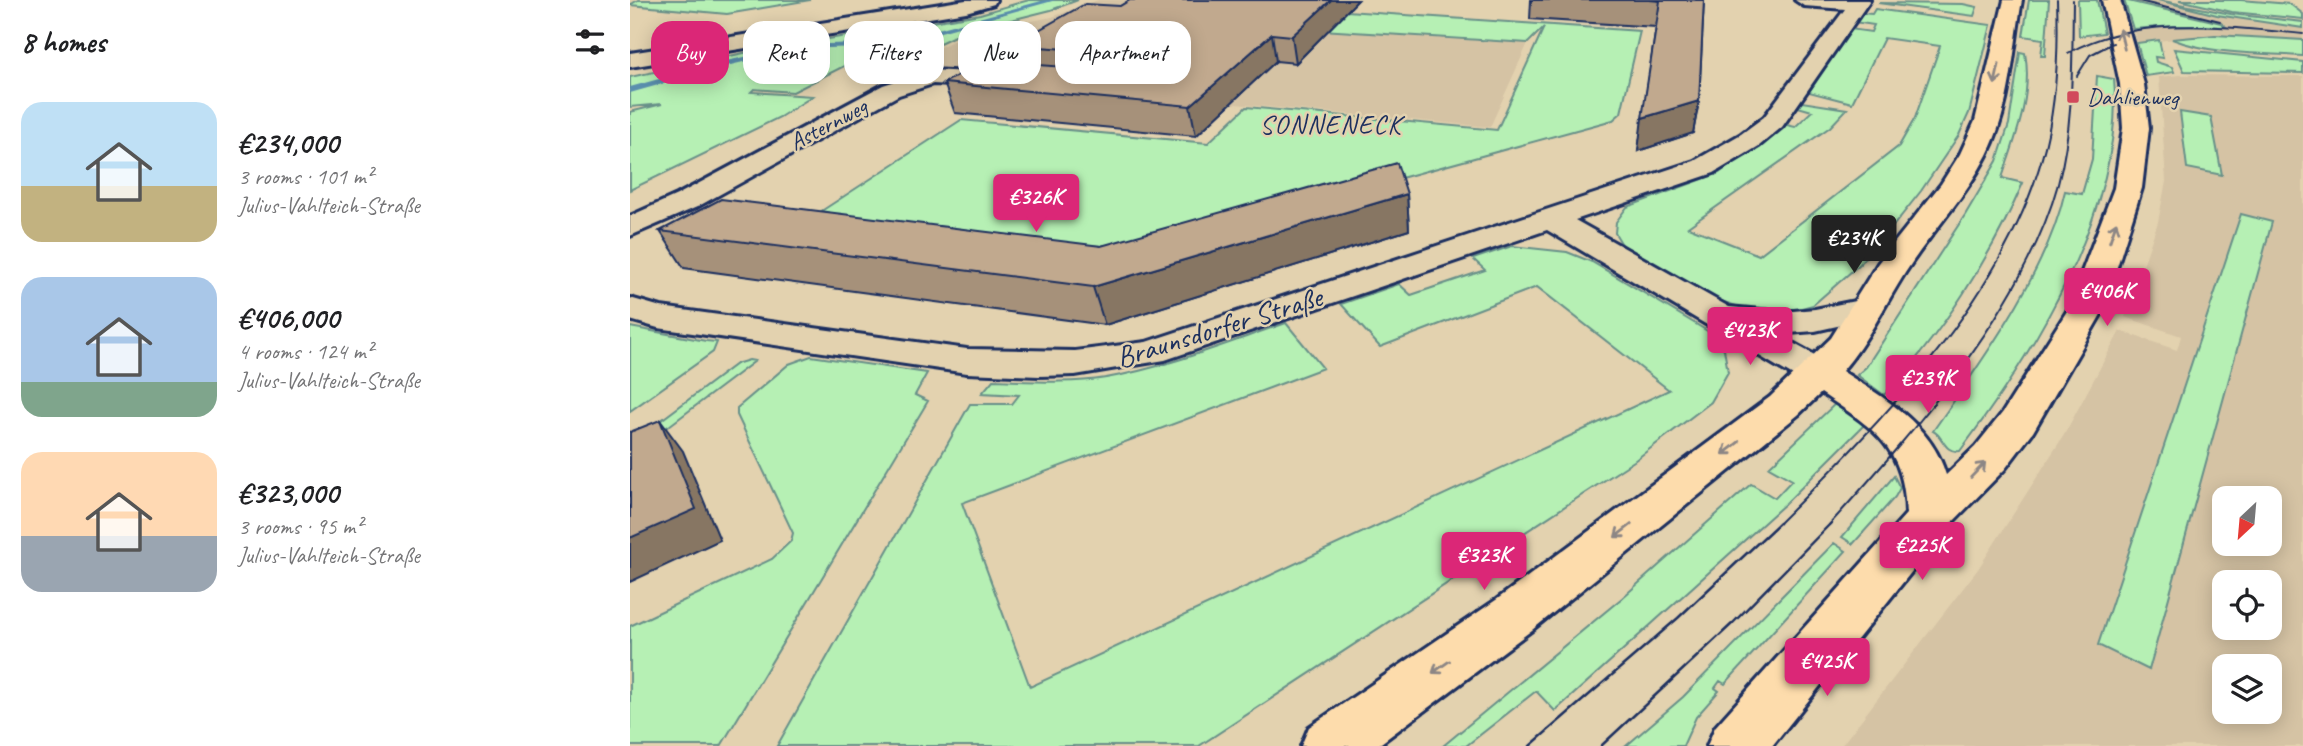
<!DOCTYPE html>
<html lang="en">
<head>
<meta charset="utf-8">
<style>
	:root { --surface:#fff; --page:#f6f6f6; --text:#202124; --muted:#757577; --accent:#db2777 }
	body { margin:0; font-family:Caveat,sans-serif; background:var(--page); color:var(--text); height:100vh; display:flex; flex-direction:column; font-size:26px; white-space:nowrap }
	* { box-sizing:border-box; margin:0 }
	p { font-size:23px; color:var(--muted) }
	.icon { flex:none; width:38px; height:38px; fill:none; stroke:currentColor; stroke-width:2; stroke-linecap:round; stroke-linejoin:round }
	.map { position:relative; flex:1; overflow:hidden }
	.sheet { display:flex; flex-direction:column; background:var(--surface); width:630px }
	.sheet>* { flex:none }
	.hud { position:absolute; left:21px; top:21px; width:665px; height:63px; display:flex; gap:14px }
	.needle { width:46px; rotate:206deg }
	.buttons { position:absolute; left:1582px; top:486px; display:grid; gap:14px }
	.buttons a { display:grid; place-items:center; width:70px; height:70px; border-radius:14px; background:var(--surface); box-shadow:0 4px 18px #0003; font-size:35px }
	.price { position:absolute; translate:-50% -60px; padding:0 16px; border-radius:7px; background:var(--accent); color:#fff; font-size:23px; line-height:46px; filter:drop-shadow(0 2px 4px #0008) }
	.price::after { content:''; position:absolute; left:50%; top:42px; width:21px; height:16px; margin-left:-10px; background:inherit; clip-path:polygon(0 0,100% 0,50% 100%) }
	.price.active { background:#222; color:#fff }
	ul { padding:0; list-style:none }
	li { display:flex; align-items:center; gap:21px; height:175px; padding:0 21px }
	li span { display:grid; place-items:center; flex:none; width:196px; height:140px; border-radius:21px; color:#555 }
	li>.icon { margin-inline-start:auto }
	span .icon { width:84px; height:84px; fill:#fffc; stroke-width:1 }
	li b { font-size:30px }
	h2 { display:flex; justify-content:space-between; align-items:center; height:84px; padding:0 21px; font-size:30px }
	.pill { padding:0 24px; border-radius:21px; background:var(--surface); box-shadow:0 4px 18px #0003; font-size:24px; line-height:63px }
	.pill.active { background:var(--accent); color:#fff }
	main { display:flex; flex:1; min-height:0 }
	.map>svg:first-child { display:block }
	.built { fill:#d5c3a4; fill-rule:evenodd }
	.green { fill:#b6f0b4; stroke:#689089; stroke-width:2 }
	.lines { fill:none; stroke-linecap:round; stroke-linejoin:round }
	.stream { fill:#5a8fae; fill-rule:evenodd }
	.minor-casing { stroke:#1b2f5e; stroke-width:6 }
	.major-casing { stroke:#1b2f5e; stroke-width:6 }
	.minor { fill:#e3d2af; fill-rule:evenodd }
	.major { fill:#fddcac; fill-rule:evenodd }
	.tram-far1 { stroke:#1b2f5e; stroke-width:2 }
	.tram { stroke:#1b2f5e; stroke-width:2.5 }
	.wall { fill:#a6917a; stroke:#1b2f5e; stroke-width:2 }
	.shaded-wall { fill:#877663; stroke:#1b2f5e; stroke-width:2 }
	.building { fill:#c1a98e; stroke:#1b2f5e; stroke-width:2 }
	.oneway { stroke:#8c8685 }
	.poi-dot { fill:#d1495b; stroke:#e3d2af; stroke-width:2.5 }
	.labels { text-anchor:middle; dominant-baseline:central; stroke-width:5; stroke-linejoin:round; paint-order:stroke }
	.far-poi-label { font-size:24px; fill:#1b2f5e; stroke:#e3d2af; text-anchor:start }
	.far-street-label { font-size:24px; fill:#1b2f5e; stroke:#e3d2af }
	.far-neighbourhood-label { font-size:26px; letter-spacing:2px; fill:#1b2f5e; stroke:#e3d2af }
	.street-label { font-size:30px; fill:#1b2f5e; stroke:#e3d2af }
</style>
</head>
<body>
<main>
<section class="sheet">
<h2>8 homes<svg class="icon" aria-label="filters" viewBox="0 0 24 24"><path d="M4 7h16M4 17h16"/><circle cx="9" cy="7" r="2"/><circle cx="15" cy="17" r="2"/></svg></h2>
<ul>
<li><span style="background:linear-gradient(#bfe0f5 60%,#c2b280 0)"><svg class="icon" aria-label="home" viewBox="0 0 24 24"><path d="M3 11l9-7 9 7M6 9v11h12V9"/></svg></span><div><b>€234,000</b><p>3 rooms · 101 m²</p><p>Julius-Vahlteich-Straße</p></div></li>
<li><span style="background:linear-gradient(#a9c7e8 75%,#7fa58c 0)"><svg class="icon" aria-label="home" viewBox="0 0 24 24"><path d="M3 11l9-7 9 7M6 9v11h12V9"/></svg></span><div><b>€406,000</b><p>4 rooms · 124 m²</p><p>Julius-Vahlteich-Straße</p></div></li>
<li><span style="background:linear-gradient(#ffd9b3 60%,#9aa5b1 0)"><svg class="icon" aria-label="home" viewBox="0 0 24 24"><path d="M3 11l9-7 9 7M6 9v11h12V9"/></svg></span><div><b>€323,000</b><p>3 rooms · 95 m²</p><p>Julius-Vahlteich-Straße</p></div></li>
</ul>
</section>
<div class="map">
<svg width="1673" height="746" viewBox="0 0 1673 746">
	<rect width="100%" height="100%" fill="#e3d2af"/>
	<filter id="ink" filterUnits="userSpaceOnUse"><feTurbulence type="fractalNoise" baseFrequency=".0143" numOctaves="2"/><feDisplacementMap in="SourceGraphic" scale="14" xChannelSelector="R" yChannelSelector="G"/><feConvolveMatrix kernelMatrix="1 2 1 2 8 2 1 2 1" color-interpolation-filters="sRGB"/></filter>
	<g filter="url(#ink)">
		<path class="built" d="M468 0H561L630 26 898 43 860 127 571 101 419 78 271 66 339 33 422 17Z
			M1499 0H1528L1587 15 1673 28V40L1585 35 1507 43 1503 29 1595 26Z
			M1551 75 1673 76V746H1211L1348 569 1434 435 1490 331 1547 350 1551 336 1495 317 1528 222 1536 181 1529 77ZM1594 499H1640V544H1594ZM1594 583H1640V628H1594ZM1594 667H1640V712H1594Z"/>
		<path class="green" d="M8 0H180L97 14 0 5Z
			M399 0H448L421 10 333 32 265 64H218L163 92 124 89 121 92 183 96 150 117 0 190V112L32 104 0 107V77L114 53 350 14Z
			M1399 0H1419L1415 56H1411L1413 39 1393 36Z
			M1448 0H1467L1474 33 1449 36Z
			M1494 0 1591 23 1596 27 1544 26 1503 29Z
			M1528 0 1601 14 1673 22V28L1587 15Z
			M1549 0H1611L1660 4 1673 14V19L1602 12Z
			M585 2 1010 31 991 113 983 120 709 195 497 263 173 223 331 120 578 143 616 107 867 130 914 27 898 43 629 26Z
			M1248 3 1333 4 1347 7 1344 16Z
			M1245 9 1361 25 1339 113 1329 135 1291 191 1260 230 1230 264 1183 305 1149 314 1127 312 1106 306 1082 298 1003 255 991 243 985 233 986 222 997 207 1089 173 1153 124 1165 127 1182 111 1168 107 1172 102 1217 109 1200 127 1058 227 1129 255 1269 146 1285 118 1310 46 1254 38 1222 103 1179 92 1220 29 1241 32 1244 25 1224 22 1230 13 1242 14Z
			M1585 35 1673 40V56C1630 53 1582 55 1542 39Z
			M1529 40 1533 58 1525 57 1526 62 1542 67 1544 72 1516 76 1507 43Z
			M1544 49 1673 62V73L1554 71Z
			M1390 52 1395 53C1403 94 1385 139 1372 178L1393 183C1361 257 1310 337 1254 395L1227 375 1236 367 1335 215 1367 161 1379 124Z
			M1467 76 1484 79C1495 206 1404 353 1330 451 1313 453 1314 436 1303 431 1351 362 1417 273 1435 191L1452 194 1462 159Z
			M1550 112 1581 117 1592 175 1557 168Z
			M1611 214 1642 222 1519 670 1468 645Z
			M882 246 937 252 962 262 1079 332 1094 349 1098 372 1081 402 1004 461 569 746H147L340 404H382L389 395 352 393 363 380C400 381 439 384 476 378 538 367 597 343 656 323L693 368 332 503 400 687 1039 390 907 287 750 347 711 304 769 284 781 295 855 270 843 259Z
			M0 327 76 341 87 342 83 352 0 411Z
			M181 356 297 373 285 395 298 401 91 746H0V626L142 559 161 541 163 533 107 415V408L159 364Z
			M119 360 125 361 39 426 18 437V430L106 364Z
			M1208 401 1236 423 1156 503 925 711 906 691 836 746H813L992 598 1121 484 1145 498 1162 480 1139 467Z
			M1264 476 1270 488 1265 497 1223 544 1212 537Z
			M1204 543 1216 551 1095 684 1090 681 1085 688 1089 691 1066 717 1053 746H996L1053 697Z"/>
		<g class="lines">
			<path class="stream" d="M415 0H426L260 46 169 49 92 67 0 93V87L87 63 169 45 260 42Z"/>
			<g class="minor-casing">
				<path id="minor" d="M336 0H366L364 4 336 12 0 67V53Z
					M1165 0H1240L1152 127 1129 146 1084 173 945 220 1099 307 1153 312 1185 309 1235 299 1247 303 1253 310 1247 317 1185 331 1146 334 1203 365 1208 374 1203 383 1189 386 1175 383 917 230 535 360 445 375 409 376 337 373 28 328 0 320V298L31 307 337 349 445 351 516 342 1064 161 1111 134 1134 117 1215 9 1174 6Z
					M301 70 377 74 385 76 389 81 385 86 377 88 303 84 269 95 67 207 0 236V216L47 195 253 85Z"/>
			</g>
			<g class="major-casing">
				<path id="major" d="M1374 0H1392C1383 50 1381 109 1357 155 1335 198 1301 232 1275 273 1254 306 1238 341 1212 371 1253 397 1302 425 1316 475L1345 447 1373 412 1437 311 1484 188 1493 128 1490 84 1472 0H1490L1514 84 1519 128 1512 188 1473 311 1403 432 1375 469 1315 530 1142 746H1077L1085 727 1276 514C1275 446 1243 428 1191 393L1168 415 902 630 747 746H671L679 727 866 600 1140 397 1201 338 1248 263 1311 184 1330 154 1345 121Z"/>
			</g>
			<use href="#minor" class="minor"/>
			<use href="#major" class="major"/>
			<path class="tram-far1" d="M1505 0 1590 21
				M1438 53C1507 14 1597 27 1673 34
				M1447 76 1460 55 1483 43
				M1147 525C1249 424 1372 300 1412 158 1427 107 1429 53 1427 0
				M1199 525C1284 431 1394 308 1428 184 1444 124 1442 61 1443 0"/>
			<path class="tram" d="M900 746 1048 618 1149 523
				M971 746 1103 623 1201 523"/>
		</g>
		<path class="wall" d="M500 0H728L666 63 646 61 566 136 325 113 314 83 388 64 382 45 490 6Z
			M901 0H1074L1069 101 1063 133 1008 151 1026 27 900 19Z
			M777 194 779 230 475 325 54 268 30 231 471 246Z"/>
		<path class="shaded-wall" d="M701 0H728L666 63 662 36Z
			M642 34 646 61 566 136 560 106Z
			M1069 101 1063 133 1008 151 1012 118Z
			M777 194 779 230 475 325 463 287Z
			M30 420 53 451 90 540 0 582V538Z"/>
		<path class="building" d="M500 0H701L662 36 642 34 560 106 314 83 353 61 530 74 539 72 544 63 539 57 531 56 382 45 455 4 490 6Z
			M1019 0H1074L1069 101 1012 118 1030 1Z
			M767 163 777 194 463 287 30 231 91 199 471 246Z
			M30 420 66 509 0 538V432Z"/>
		<defs><path id="oneway-shaft" d="M-6 0H5M1.5-3L5.5 0L1.5 3" fill="none" stroke-width="1.6" stroke-linecap="round" stroke-linejoin="round" transform="scale(1.75)"/></defs>
		<g class="oneway">
			<use href="#oneway-shaft" transform="translate(1492 39) rotate(-103)"/>
			<use href="#oneway-shaft" transform="translate(1367 74) rotate(102)"/>
			<use href="#oneway-shaft" transform="translate(1483 232) rotate(-71)"/>
			<use href="#oneway-shaft" transform="translate(1101 448) rotate(142)"/>
			<use href="#oneway-shaft" transform="translate(1348 470) rotate(-46)"/>
			<use href="#oneway-shaft" transform="translate(993 531) rotate(142)"/>
			<use href="#oneway-shaft" transform="translate(811 667) rotate(145)"/>
		</g>
	</g>
	<rect class="poi-dot" x="1436" y="90" width="14" height="14" rx="3.5"/>
	<g class="labels">
		<g class="far-poi-label">
			<text x="1457" y="97">Dahlienweg</text>
		</g>
		<g class="far-street-label">
			<text transform="translate(198 124) rotate(-28)">Asternweg</text>
		</g>
		<g class="far-neighbourhood-label">
			<text x="701" y="124">SONNENECK</text>
		</g>
		<g class="street-label">
			<text transform="translate(589 327) rotate(-17)">Braunsdorfer Straße</text>
		</g>
	</g>
</svg>
<div class="buttons">
<a><svg class="needle" viewBox="-14 -14 28 28"><path d="M0-13l5 13h-10z" fill="#e53935"/><path d="M0 13l5-13h-10z" fill="#757577"/></svg></a>
<a><svg class="icon" aria-label="locate" viewBox="0 0 24 24"><circle cx="12" cy="12" r="6"/><path d="M12 2v4M12 18v4M2 12h4M18 12h4"/></svg></a>
<a><svg class="icon" aria-label="layers" viewBox="0 0 24 24"><path d="M12 4l9 5-9 5-9-5zM3 14l9 5 9-5"/></svg></a>
</div>
<b class="price" style="left:406px;top:234px">€326K</b>
<b class="price active" style="left:1224px;top:275px">€234K</b>
<b class="price" style="left:1477px;top:328px">€406K</b>
<b class="price" style="left:1120px;top:367px">€423K</b>
<b class="price" style="left:1298px;top:415px">€239K</b>
<b class="price" style="left:1292px;top:582px">€225K</b>
<b class="price" style="left:854px;top:592px">€323K</b>
<b class="price" style="left:1197px;top:698px">€425K</b>
<div class="hud">
<a class="pill active">Buy</a>
<a class="pill">Rent</a>
<a class="pill">Filters</a>
<a class="pill">New</a>
<a class="pill">Apartment</a>
</div>
</div>
</main>
</body>
</html>
